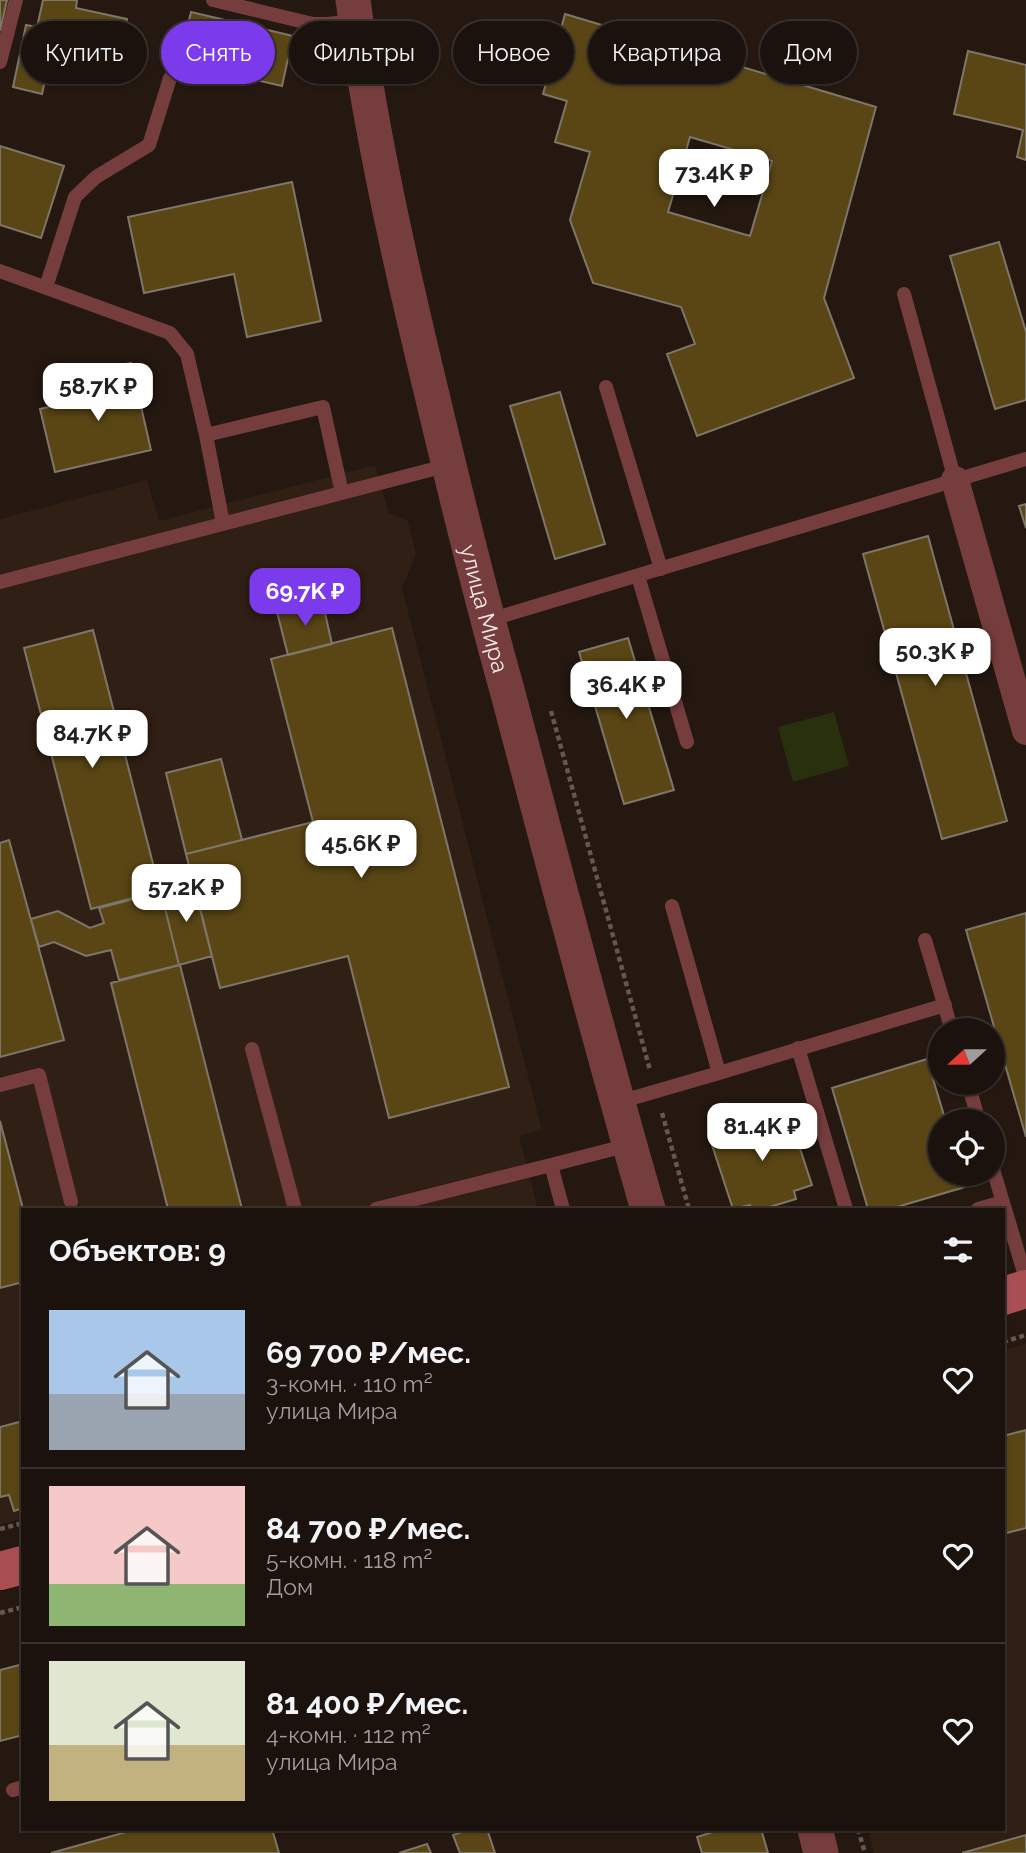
<!DOCTYPE html>
<html lang="ru">
<head>
<meta charset="utf-8">
<style>
	:root { --surface:#1b120d; --page:#28201b; --text:#f1f3f6; --muted:#a09e9d; --line:#39322e; --accent:#7c3aed }
	body { margin:0; font-family:Raleway,sans-serif; background:var(--page); color:var(--text); height:100vh; display:flex; flex-direction:column; font-size:26px; white-space:nowrap }
	* { box-sizing:border-box; margin:0 }
	p { font-size:23px; color:var(--muted) }
	.icon { flex:none; width:38px; height:38px; fill:none; stroke:currentColor; stroke-width:2; stroke-linecap:round; stroke-linejoin:round }
	.map { position:relative; flex:1; overflow:hidden }
	.sheet { position:absolute; left:21px; top:1208px; width:984px; height:623px; display:flex; flex-direction:column; background:var(--surface); border-radius:0px; box-shadow:0 2px 5px #0004,0 0 0 2px var(--line) }
	.sheet>* { flex:none }
	.guide { position:absolute; left:21px; top:21px; width:985px; height:63px; display:flex; gap:14px }
	.needle { width:46px; rotate:249deg }
	.fabs { position:absolute; left:928px; top:1018px; display:grid; gap:14px }
	.fabs a { display:grid; place-items:center; width:77px; height:77px; border-radius:50%; background:var(--surface); box-shadow:0 2px 5px #0004,0 0 0 2px var(--line); font-size:35px }
	.price { position:absolute; translate:-50% -60px; padding:0 16px; border-radius:14px; background:#fff; color:#222; font-size:23px; line-height:46px; filter:drop-shadow(0 2px 4px #0008) }
	.price::after { content:''; position:absolute; left:50%; top:42px; width:21px; height:16px; margin-left:-10px; background:inherit; clip-path:polygon(0 0,100% 0,50% 100%) }
	.price.selected { background:var(--accent); color:#fff }
	ul { padding:0; list-style:none }
	li { display:flex; align-items:center; gap:21px; height:175px; padding:0 28px }
	li+li { border-top:2px solid var(--line) }
	li span { display:grid; place-items:center; flex:none; width:196px; height:140px; border-radius:0px; color:#555 }
	li>.icon { margin-inline-start:auto }
	span .icon { width:84px; height:84px; fill:#fffc; stroke-width:1 }
	li b { font-size:30px }
	h2 { display:flex; justify-content:space-between; align-items:center; height:84px; padding:0 28px; font-size:30px }
	.pill { padding:0 24px; border-radius:32px; background:var(--surface); box-shadow:0 2px 5px #0004,0 0 0 2px var(--line); font-size:24px; line-height:63px }
	.pill.selected { background:var(--accent); color:#fff }
	.map>svg:first-child { display:block }
	.built { fill:#301f14 }
	.green { fill:#29300d }
	.building { fill:#5a4615; stroke:#7e7769; stroke-width:2; fill-rule:evenodd }
	.lines { fill:none; stroke-linecap:round; stroke-linejoin:round }
	.path { stroke:#635852; stroke-width:4.5; stroke-dasharray:5 3.5; stroke-linecap:butt }
	.service { stroke:#763d3e; stroke-width:14 }
	.minor { stroke:#763d3e; stroke-width:28 }
	.tertiary { stroke:#763d3e; stroke-width:35 }
	.secondary { stroke:#aa4f51; stroke-width:38 }
	.labels { text-anchor:middle; dominant-baseline:central; stroke-width:7; stroke-linejoin:round; paint-order:stroke }
	.street-label { font-size:23px; fill:#f3ebe6; stroke:#241811 }
</style>
</head>
<body>
<div class="map">
<svg width="1026" height="1853" viewBox="0 0 1026 1853">
	<rect width="100%" height="100%" fill="#241811"/>
	<path class="built" d="M375 465 389 513 408 521 416 554 402 588 542 1130 519 1136 538 1209H23V1518L0 1525V519L147 480 159 521Z
		M1026 1344V1853H874L868 1829H1003V1350Z"/>
	<path class="green" d="M834 712 849 766 793 782 778 727Z"/>
	<path class="building" d="M0 0H7L0 31Z
		M43 0H77L76 8 127 19 121 47 87 39 80 69 49 62 42 94 13 87 26 25 37 27Z
		M191 12 293 36 282 86 179 62Z
		M565 14 876 107 824 298 854 378 697 436 667 354 695 344 681 307 593 283 570 220 590 152 555 142 567 101 543 94ZM690 137 772 161 750 236 668 212Z
		M968 51 1026 65V160L1017 157 1023 130 954 114Z
		M0 146 64 166 41 238 0 225Z
		M292 182 321 321 247 337 234 274 144 293 128 217Z
		M999 242 1026 332V400L995 409 950 256Z
		M131 363 151 450 55 472 40 409 100 395 94 371Z
		M560 392 605 544 555 559 510 406Z
		M1026 504V528L1019 506Z
		M928 536 1007 821 942 839 863 554Z
		M322 600 332 644 288 655 277 612Z
		M392 628 509 1087 389 1118 348 956 220 988 186 854 313 822 271 659Z
		M93 630 160 891 91 909 24 648Z
		M628 638 674 790 624 804 579 652Z
		M221 759 242 840 186 854 166 773Z
		M9 840 64 1040 0 1057V843Z
		M194 883 212 956 179 965 161 892Z
		M161 892 179 965 119 980 111 950 86 956 54 942 39 947 31 919 58 911 90 928 104 923 99 908Z
		M1026 913V1137L966 930Z
		M180 965 242 1209H168L111 983Z
		M927 1059 946 1122H940V1174H961L965 1187 890 1209H868L832 1088Z
		M770 1114 773 1123 790 1118 812 1185 794 1191 796 1199 763 1209H752L750 1205 733 1209 711 1142 730 1136 727 1128Z
		M0 1121 23 1209V1282L0 1288Z
		M23 1421V1508L14 1511 9 1495 0 1497V1427Z
		M1026 1430V1528L1003 1534V1436Z
		M23 1664V1735L0 1741V1670Z
		M137 1829H272L279 1853H51Z
		M471 1829H487L495 1853H460L453 1835Z
		M723 1829H761L768 1853H702L697 1837Z
		M1026 1835V1853H962Z
		M427 1844 431 1853H399Z"/>
	<g class="lines">
		<path class="path" d="M551 711 650 1070
			M662 1113 689 1209
			M1003 1342 1026 1335
			M0 1529 23 1523
			M0 1613 23 1607
			M858 1829 865 1853"/>
		<path class="service" d="M213 0 313 24H327L356 21
			M0 62 16 0
			M0 271 170 333 187 354 206 435
			M46 287 75 197 96 177 149 145 170 78
			M904 294 955 480
			M606 387 661 569
			M223 523 206 435 323 407 342 493
			M638 576 687 742
			M0 582 449 465
			M489 620 1026 459
			M925 940 952 1031
			M798 1048 846 1209
			M252 1049 295 1209
			M719 1073 945 1005
			M968 1083 979 1122
			M0 1085 39 1075 71 1202
			M619 1102 719 1073 672 906
			M992 1166 1026 1279
			M376 1209 551 1165
			M563 1209 551 1165 629 1145
			M978 1209 1003 1202
			M13 1790 23 1787"/>
		<path class="minor" d="M955 480 1026 731"/>
		<g class="tertiary">
			<path id="s1" d="M353 0C371 134 401 267 433 399 456 496 480 593 507 690 553 863 598 1037 648 1209"/>
			<path d="M815 1829 821 1853"/>
		</g>
		<path class="secondary" d="M1003 1296 1026 1289
			M0 1571 23 1565"/>
	</g>
	<g class="labels">
		<g class="street-label">
			<text stroke="none"><textPath href="#s1" startOffset="623">улица Мира</textPath></text>
		</g>
	</g>
</svg>
<div class="fabs">
<a><svg class="needle" viewBox="-14 -14 28 28"><path d="M0-13l5 13h-10z" fill="#e53935"/><path d="M0 13l5-13h-10z" fill="#a09e9d"/></svg></a>
<a><svg class="icon" aria-label="locate" viewBox="0 0 24 24"><circle cx="12" cy="12" r="6"/><path d="M12 2v4M12 18v4M2 12h4M18 12h4"/></svg></a>
</div>
<b class="price" style="left:714px;top:209px">73.4K ₽</b>
<b class="price" style="left:98px;top:423px">58.7K ₽</b>
<b class="price selected" style="left:305px;top:628px">69.7K ₽</b>
<b class="price" style="left:935px;top:688px">50.3K ₽</b>
<b class="price" style="left:626px;top:721px">36.4K ₽</b>
<b class="price" style="left:92px;top:770px">84.7K ₽</b>
<b class="price" style="left:361px;top:880px">45.6K ₽</b>
<b class="price" style="left:186px;top:924px">57.2K ₽</b>
<b class="price" style="left:762px;top:1163px">81.4K ₽</b>
<div class="guide">
<a class="pill">Купить</a>
<a class="pill selected">Снять</a>
<a class="pill">Фильтры</a>
<a class="pill">Новое</a>
<a class="pill">Квартира</a>
<a class="pill">Дом</a>
</div>
<section class="sheet">
<h2>Объектов: 9<svg class="icon" aria-label="filters" viewBox="0 0 24 24"><path d="M4 7h16M4 17h16"/><circle cx="9" cy="7" r="2"/><circle cx="15" cy="17" r="2"/></svg></h2>
<ul>
<li><span style="background:linear-gradient(#a9c7e8 60%,#9aa5b1 0)"><svg class="icon" aria-label="home" viewBox="0 0 24 24"><path d="M3 11l9-7 9 7M6 9v11h12V9"/></svg></span><div><b>69 700 ₽/мес.</b><p>3-комн. · 110 m²</p><p>улица Мира</p></div><svg class="icon" aria-label="heart" viewBox="0 0 24 24"><path d="M12 20l-8-8c-3-5 5-10 8-4 3-6 11-1 8 4z"/></svg></li>
<li><span style="background:linear-gradient(#f6c9c9 70%,#8fb573 0)"><svg class="icon" aria-label="home" viewBox="0 0 24 24"><path d="M3 11l9-7 9 7M6 9v11h12V9"/></svg></span><div><b>84 700 ₽/мес.</b><p>5-комн. · 118 m²</p><p>Дом</p></div><svg class="icon" aria-label="heart" viewBox="0 0 24 24"><path d="M12 20l-8-8c-3-5 5-10 8-4 3-6 11-1 8 4z"/></svg></li>
<li><span style="background:linear-gradient(#dfe7d0 60%,#c2b280 0)"><svg class="icon" aria-label="home" viewBox="0 0 24 24"><path d="M3 11l9-7 9 7M6 9v11h12V9"/></svg></span><div><b>81 400 ₽/мес.</b><p>4-комн. · 112 m²</p><p>улица Мира</p></div><svg class="icon" aria-label="heart" viewBox="0 0 24 24"><path d="M12 20l-8-8c-3-5 5-10 8-4 3-6 11-1 8 4z"/></svg></li>
</ul>
</section>
</div>
</body>
</html>
